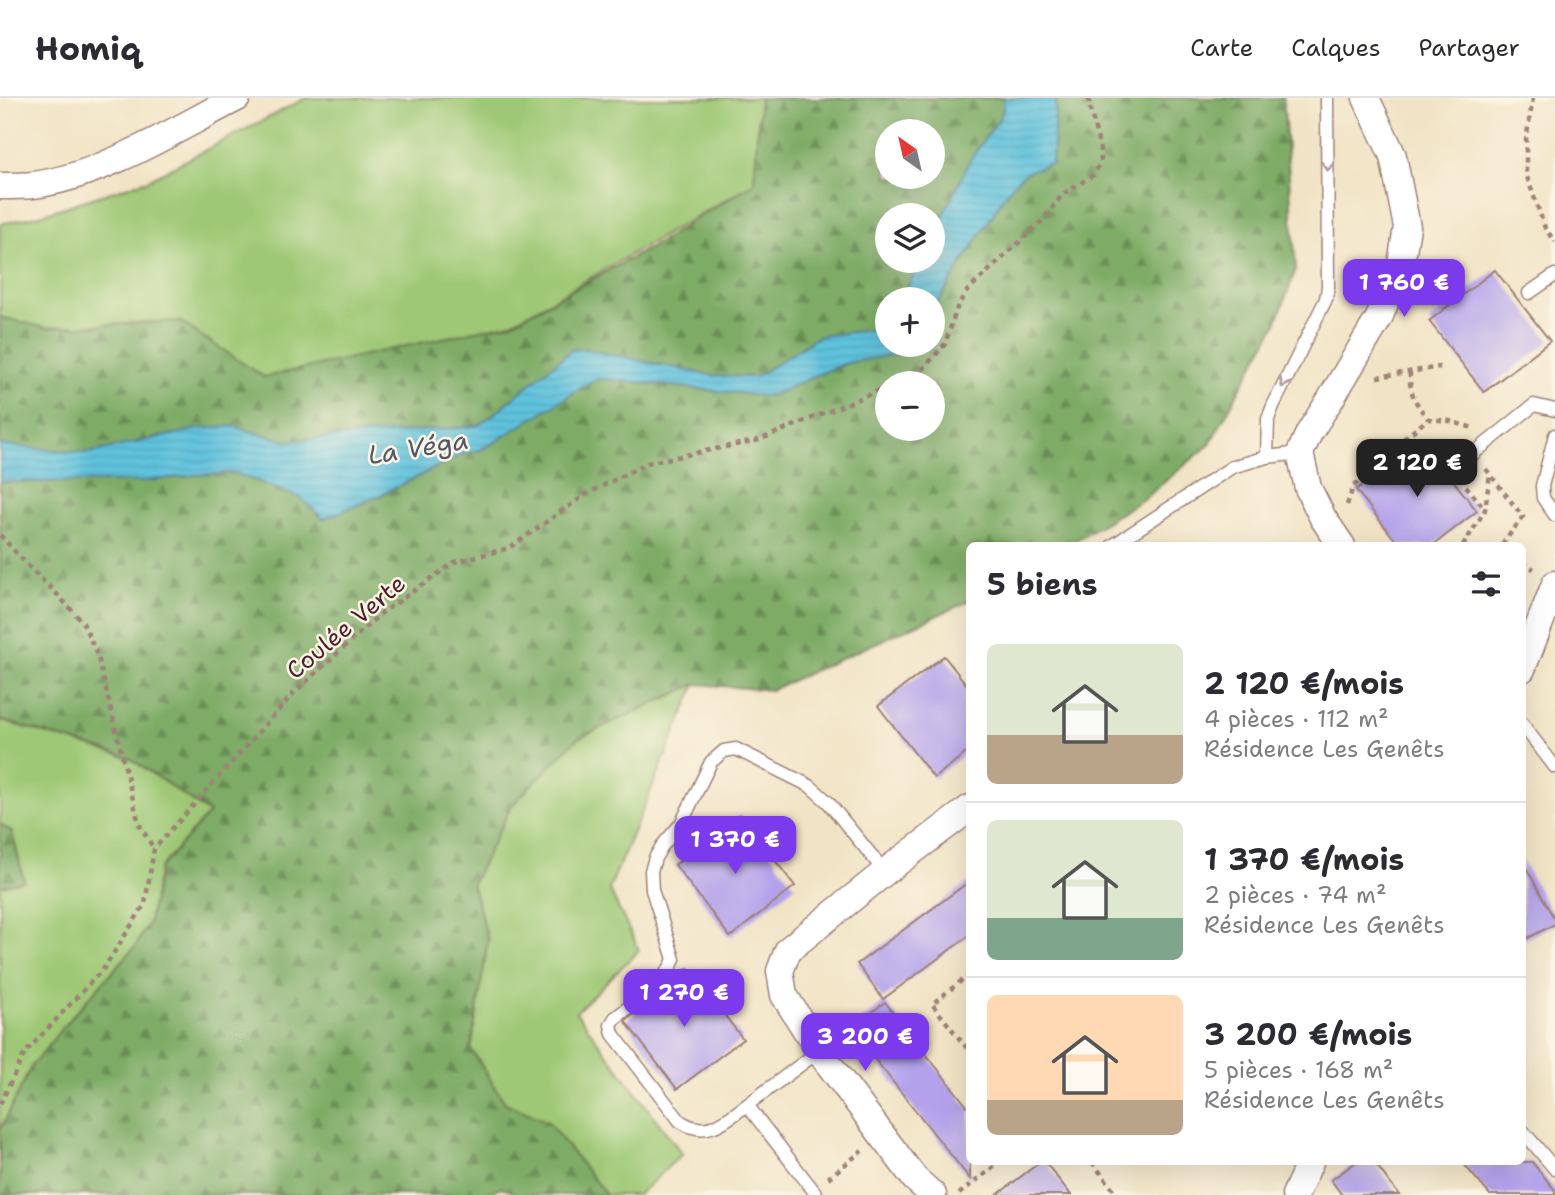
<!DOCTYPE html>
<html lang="fr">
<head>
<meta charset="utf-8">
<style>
	:root { --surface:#fff; --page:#f7f7f7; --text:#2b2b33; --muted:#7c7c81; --line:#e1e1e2; --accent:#7c3aed }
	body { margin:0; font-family:"Shantell Sans",sans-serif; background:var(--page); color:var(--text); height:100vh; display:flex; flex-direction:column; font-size:26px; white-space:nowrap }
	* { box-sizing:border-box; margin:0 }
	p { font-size:23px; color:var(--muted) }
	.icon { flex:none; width:38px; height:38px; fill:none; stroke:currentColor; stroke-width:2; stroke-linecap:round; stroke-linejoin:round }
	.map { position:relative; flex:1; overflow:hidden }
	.drawer { position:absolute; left:966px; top:444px; width:560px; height:623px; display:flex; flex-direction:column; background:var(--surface); border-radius:10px; box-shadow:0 7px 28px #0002 }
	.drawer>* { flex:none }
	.needle { width:46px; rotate:326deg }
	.controls { position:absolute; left:875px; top:21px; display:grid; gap:14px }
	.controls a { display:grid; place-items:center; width:70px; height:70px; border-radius:50%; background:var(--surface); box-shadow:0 7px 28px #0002; font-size:35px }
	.price { position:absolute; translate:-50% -60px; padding:0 16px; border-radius:14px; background:var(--accent); color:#fff; font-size:23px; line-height:46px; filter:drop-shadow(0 2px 4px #0008) }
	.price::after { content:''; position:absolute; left:50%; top:42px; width:21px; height:16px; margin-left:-10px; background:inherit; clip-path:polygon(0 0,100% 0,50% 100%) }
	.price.on { background:#222; color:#fff }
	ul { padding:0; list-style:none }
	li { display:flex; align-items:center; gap:21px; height:175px; padding:0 21px }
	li+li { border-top:2px solid var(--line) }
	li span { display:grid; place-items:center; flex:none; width:196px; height:140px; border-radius:10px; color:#555 }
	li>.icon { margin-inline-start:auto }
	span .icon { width:84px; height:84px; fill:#fffc; stroke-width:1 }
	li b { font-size:30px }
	h2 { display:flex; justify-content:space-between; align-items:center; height:84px; padding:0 21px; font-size:30px }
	header { display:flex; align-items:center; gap:42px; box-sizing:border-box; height:98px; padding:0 35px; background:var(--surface); border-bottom:2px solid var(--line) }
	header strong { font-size:33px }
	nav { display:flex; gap:38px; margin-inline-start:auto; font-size:24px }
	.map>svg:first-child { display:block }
	.green { fill:#9ec874; stroke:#747450; stroke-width:2 }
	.forest { fill:url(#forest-firs); stroke:#646648; stroke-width:2; fill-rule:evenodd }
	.water { fill:url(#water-rules); stroke:#547084; stroke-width:2 }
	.building { fill:#b3a2eb }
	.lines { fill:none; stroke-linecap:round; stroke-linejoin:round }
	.lane-casing { stroke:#9e8178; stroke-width:15 }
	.street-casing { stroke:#9e8178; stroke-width:29 }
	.path { stroke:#9e8178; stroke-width:4.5; stroke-dasharray:5 5; stroke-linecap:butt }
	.lane { stroke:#fff; stroke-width:12 }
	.street { stroke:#fff; stroke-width:26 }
	.oneway { stroke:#ae9aa0 }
	.labels { text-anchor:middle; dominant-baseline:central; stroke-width:5; stroke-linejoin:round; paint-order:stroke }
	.street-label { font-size:24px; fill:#4a1f2b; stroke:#fcf5e5 }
	.water-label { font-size:26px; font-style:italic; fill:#515869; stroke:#fcf5e5 }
</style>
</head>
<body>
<header>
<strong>Homiq</strong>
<nav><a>Carte</a><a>Calques</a><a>Partager</a></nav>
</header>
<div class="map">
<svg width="1555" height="1097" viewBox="0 0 1555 1097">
	<defs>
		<pattern id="forest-firs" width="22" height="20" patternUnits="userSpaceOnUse" patternTransform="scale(1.75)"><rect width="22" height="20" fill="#7eac66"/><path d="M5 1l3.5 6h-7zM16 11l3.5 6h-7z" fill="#698b54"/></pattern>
		<pattern id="water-rules" width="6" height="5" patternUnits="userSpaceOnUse" patternTransform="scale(1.75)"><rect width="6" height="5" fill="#5fc2dd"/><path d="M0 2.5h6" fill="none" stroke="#54a6be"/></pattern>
	</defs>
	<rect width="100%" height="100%" fill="#fcf5e5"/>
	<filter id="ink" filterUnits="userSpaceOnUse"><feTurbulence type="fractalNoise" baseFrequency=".0143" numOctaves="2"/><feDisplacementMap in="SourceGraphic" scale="14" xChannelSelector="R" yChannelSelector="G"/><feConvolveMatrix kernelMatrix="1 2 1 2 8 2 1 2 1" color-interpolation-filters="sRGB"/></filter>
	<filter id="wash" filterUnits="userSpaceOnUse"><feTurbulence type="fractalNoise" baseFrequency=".00686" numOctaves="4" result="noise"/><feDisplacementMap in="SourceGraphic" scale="28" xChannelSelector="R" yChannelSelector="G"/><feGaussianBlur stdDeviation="1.57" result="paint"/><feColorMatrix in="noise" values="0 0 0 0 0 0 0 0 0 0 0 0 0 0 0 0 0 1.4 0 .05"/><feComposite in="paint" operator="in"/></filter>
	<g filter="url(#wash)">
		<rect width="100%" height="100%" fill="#f1e3c5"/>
		<path class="green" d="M306 0H760L754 85 512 225 264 280 179 223 46 230 0 219V126L37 118 148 82Z
			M696 586 609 791 639 852 576 914 682 1056 638 1097H606L548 1024 505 1005 471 951 488 842 472 786 512 707 578 640Z
			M0 622 130 660 209 715 160 770 149 824 135 849 67 924 0 1032V788L24 782 12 734 0 726Z"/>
		<path class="forest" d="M760 0H1283L1296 171 1276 226 1209 347 1145 400 1066 448H970L969 503 771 592 696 586 578 640 512 707 472 786 488 842 471 951 505 1005 548 1024 606 1097H519L501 1089 484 1097H0V1032L31 969 67 924 135 849 149 824 160 770 209 715 130 660 0 622V219L46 230 179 223 264 279 512 225 648 151 754 85ZM887 33H933V79H887ZM887 117H933V163H887ZM887 201H933V247H887ZM887 285H933V331H887Z
			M0 726 12 734 24 783 0 788Z"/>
		<path class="water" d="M1003 0H1056L1052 66C1025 73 1021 75 1004 98L933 212V201H901L921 163H933V138L971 60 1001 18 1003 11Z
			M887 226V247H910C897 262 866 259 848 265 822 273 798 287 772 297L763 298 606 281H597L584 288 495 344 480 352 463 356 377 399 323 421 301 400 235 375 195 377 142 384H0V347L87 355 198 331 233 328 286 343 469 329 478 327 489 320 571 252 585 251 714 278 754 279 762 275 819 238 879 231Z"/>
		<g id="blocks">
			<path class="building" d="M1495 172 1550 243 1484 294 1429 223Z
				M1422 341 1445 370 1446 377 1452 381 1477 413 1432 448H1400L1356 392Z
				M944 558 970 591V652L934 680 878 608Z
				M740 717 795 788 730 839 675 767Z
				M1522 762 1555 822V826L1522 843Z
				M970 783V837L883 901 857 866Z
				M688 870 743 941 677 991 625 923 654 900 672 881Z
				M885 904 970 1012V1081L851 931Z
				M1040 1064H1045L1071 1097H997Z
				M1356 1064H1374L1399 1097H1342L1331 1082Z
				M1462 1064H1532L1555 1092V1097H1490Z"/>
		</g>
	</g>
	<g filter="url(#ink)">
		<use href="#blocks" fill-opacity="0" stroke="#9e8178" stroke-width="2"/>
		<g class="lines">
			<g class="lane-casing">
				<path id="lane" d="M1529 195 1555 177
					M1555 337 1542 388 1543 400 1555 417
					M1267 359 1268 321 1273 308 1326 201 1328 189 1327 0
					M1453 372 1534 307 1555 312
					M1112 448 1232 369 1267 359 1300 355
					M1522 626 1555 669
					M747 1007C725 1023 707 1041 680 1023L613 936 611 927 615 920C632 906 668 882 674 861L652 792 651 773 655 760 662 748 681 726 711 664 724 653 736 651 810 688 828 704 885 774
					M1522 1032 1555 1071
					M817 1097 747 1007 819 953"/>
			</g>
			<g class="street-casing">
				<path id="street" d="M0 88C11 88 22 88 33 87 100 79 176 31 237 0
					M1342 448 1323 420 1308 390 1300 355 1309 335 1330 302 1379 220 1401 166 1407 129 1393 58 1366 0
					M1522 571 1555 486
					M933 1097 915 1081 819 953 784 897 780 873 788 852 885 774 970 710
					M1295 1097 1310 1064"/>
			</g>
			<path class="path" d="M1533 0 1526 42V76L1545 130 1555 144
				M1410 274C1409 296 1415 304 1428 321
				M1377 279 1440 269
				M895 285 924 270 945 246 958 207 968 192 1041 124 1063 96 1093 77 1101 64 1100 51 1089 7V0
				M1486 371 1523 419 1501 448
				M1466 388 1485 411
				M1347 407 1352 392 1364 373 1428 321 1450 323 1473 330
				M0 437 32 472 59 498 83 525 98 559 139 726 154 751
				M1463 448 1485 412 1490 376
				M1522 465 1534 471
				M970 876 932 906 970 954
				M0 1006 25 955 104 870 145 806 154 751 293 596 379 517 455 464 509 450 585 397 647 365 759 342 887 289
				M1092 1064 1118 1097
				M828 1080 862 1053
				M959 1096 1000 1064"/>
			<use href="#lane" class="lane"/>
			<use href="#street" class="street"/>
		</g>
		<defs><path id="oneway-chevron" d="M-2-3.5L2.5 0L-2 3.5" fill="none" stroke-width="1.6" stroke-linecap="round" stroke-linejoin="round" transform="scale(1.75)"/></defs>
		<g class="oneway">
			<use href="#oneway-chevron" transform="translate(1328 68) rotate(90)"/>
			<use href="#oneway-chevron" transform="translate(1284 285) rotate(117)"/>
		</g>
	</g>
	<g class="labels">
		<g class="street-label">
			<text transform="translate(346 529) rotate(-40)">Coulée Verte</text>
		</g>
		<g class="water-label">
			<text transform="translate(418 349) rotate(-9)">La Véga</text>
		</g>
	</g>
</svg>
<div class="controls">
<a><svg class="needle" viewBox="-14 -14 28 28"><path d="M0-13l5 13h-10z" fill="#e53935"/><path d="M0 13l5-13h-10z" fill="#7c7c81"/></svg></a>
<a><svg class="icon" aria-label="layers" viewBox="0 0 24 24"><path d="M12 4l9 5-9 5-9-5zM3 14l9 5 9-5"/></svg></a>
<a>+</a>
<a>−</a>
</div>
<b class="price" style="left:1404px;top:221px">1 760 €</b>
<b class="price on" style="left:1417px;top:401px">2 120 €</b>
<b class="price" style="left:735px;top:778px">1 370 €</b>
<b class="price" style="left:684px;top:931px">1 270 €</b>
<b class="price" style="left:865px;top:975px">3 200 €</b>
<section class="drawer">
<h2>5 biens<svg class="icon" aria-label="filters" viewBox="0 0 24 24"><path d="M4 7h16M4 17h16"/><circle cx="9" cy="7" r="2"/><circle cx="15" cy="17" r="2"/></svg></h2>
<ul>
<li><span style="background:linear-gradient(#dfe7d0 65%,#b9a48a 0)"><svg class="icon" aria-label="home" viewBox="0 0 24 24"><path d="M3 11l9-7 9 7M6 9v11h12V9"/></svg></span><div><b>2 120 €/mois</b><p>4 pièces · 112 m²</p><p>Résidence Les Genêts</p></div></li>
<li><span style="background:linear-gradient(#dfe7d0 70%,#7fa58c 0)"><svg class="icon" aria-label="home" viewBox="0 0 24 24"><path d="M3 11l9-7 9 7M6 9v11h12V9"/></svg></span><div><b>1 370 €/mois</b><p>2 pièces · 74 m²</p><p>Résidence Les Genêts</p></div></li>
<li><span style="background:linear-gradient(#ffd9b3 75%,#b9a48a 0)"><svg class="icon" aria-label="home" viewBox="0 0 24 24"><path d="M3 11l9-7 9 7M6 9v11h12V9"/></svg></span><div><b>3 200 €/mois</b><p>5 pièces · 168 m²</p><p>Résidence Les Genêts</p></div></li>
</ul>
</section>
</div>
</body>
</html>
